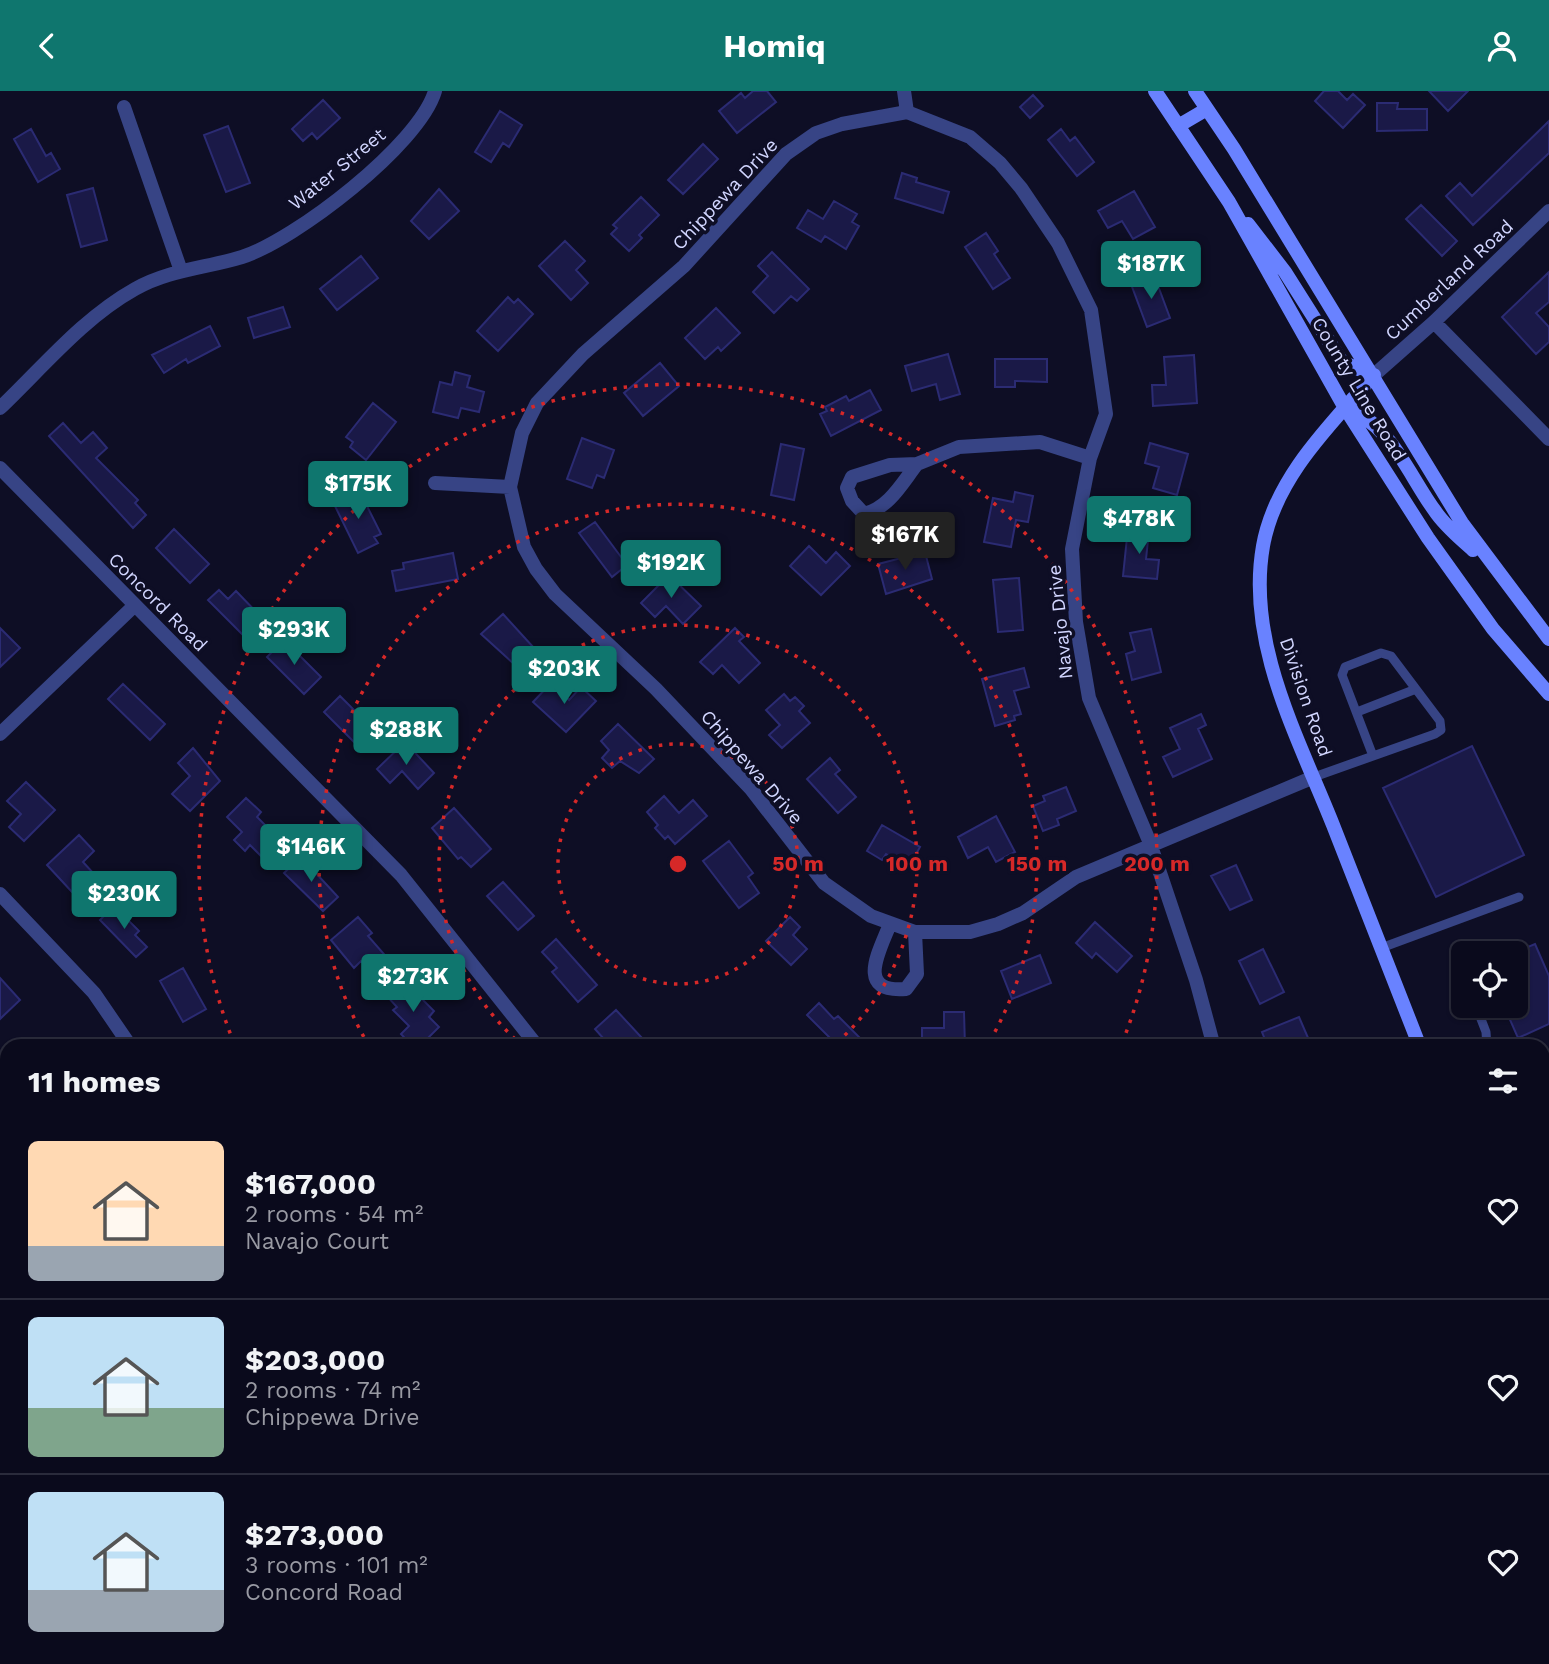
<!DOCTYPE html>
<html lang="en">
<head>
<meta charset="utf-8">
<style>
	:root { --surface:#0a0a1c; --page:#131325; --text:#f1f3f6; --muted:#999aa3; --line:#2a2b3b; --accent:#0f766e }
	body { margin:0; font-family:"Work Sans",sans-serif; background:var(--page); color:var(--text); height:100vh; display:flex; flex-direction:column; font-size:26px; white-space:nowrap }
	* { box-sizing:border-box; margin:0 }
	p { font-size:23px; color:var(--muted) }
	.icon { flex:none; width:38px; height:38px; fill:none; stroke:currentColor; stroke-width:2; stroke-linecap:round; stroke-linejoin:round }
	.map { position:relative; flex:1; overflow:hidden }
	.details { position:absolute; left:0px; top:948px; width:1550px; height:625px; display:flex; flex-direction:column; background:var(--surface); border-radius:21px 21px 0 0; box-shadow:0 2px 5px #0004,0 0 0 2px var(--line) }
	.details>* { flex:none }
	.fabs { position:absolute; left:1451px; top:850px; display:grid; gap:14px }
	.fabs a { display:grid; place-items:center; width:77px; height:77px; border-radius:10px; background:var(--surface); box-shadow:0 2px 5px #0004,0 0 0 2px var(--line); font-size:35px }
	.price { position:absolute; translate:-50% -60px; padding:0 16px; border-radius:7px; background:var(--accent); color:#fff; font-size:23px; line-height:46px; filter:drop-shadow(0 2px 4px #0008) }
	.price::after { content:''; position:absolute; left:50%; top:42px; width:21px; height:16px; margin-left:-10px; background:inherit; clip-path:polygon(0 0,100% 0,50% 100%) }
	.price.selected { background:#222; color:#fff }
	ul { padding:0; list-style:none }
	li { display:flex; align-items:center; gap:21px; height:175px; padding:0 28px }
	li+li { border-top:2px solid var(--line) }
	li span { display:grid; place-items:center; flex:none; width:196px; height:140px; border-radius:10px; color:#555 }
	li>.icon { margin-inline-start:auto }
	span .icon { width:84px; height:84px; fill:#fffc; stroke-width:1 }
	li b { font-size:30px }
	h2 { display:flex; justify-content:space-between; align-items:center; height:84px; padding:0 28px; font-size:30px }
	header { display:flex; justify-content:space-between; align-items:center; height:91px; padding:0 28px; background:var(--accent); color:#fff; font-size:32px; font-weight:700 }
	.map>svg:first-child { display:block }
	.building { fill:#1a1947; stroke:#2b2b73; stroke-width:2 }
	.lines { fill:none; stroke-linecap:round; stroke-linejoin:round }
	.lane { stroke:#374485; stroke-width:9 }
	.street { stroke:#374485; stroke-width:14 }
	.secondary { stroke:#6982ff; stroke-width:14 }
	.ring { fill:none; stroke:#d62828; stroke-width:3.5; stroke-dasharray:3.5 7 }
	.labels { text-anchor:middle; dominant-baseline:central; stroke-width:7; stroke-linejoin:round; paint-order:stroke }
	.street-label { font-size:19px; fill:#d2d6ff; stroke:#0e0e25 }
	.centre { fill:#d62828; stroke:#0e0e25; stroke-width:3.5 }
	.ring-label { font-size:21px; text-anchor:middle; font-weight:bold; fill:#d62828; stroke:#0e0e25; stroke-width:7; stroke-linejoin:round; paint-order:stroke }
</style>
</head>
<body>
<header><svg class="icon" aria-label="back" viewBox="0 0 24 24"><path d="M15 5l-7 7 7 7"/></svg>Homiq<svg class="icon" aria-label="person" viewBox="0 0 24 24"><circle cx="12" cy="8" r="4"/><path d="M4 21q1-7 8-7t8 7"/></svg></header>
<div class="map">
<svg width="1549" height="1573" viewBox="0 0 1549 1573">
	<rect width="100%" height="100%" fill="#0e0e25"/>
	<path class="building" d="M753 0H767L776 11 737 42 719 20 741 2 745 7Z
		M1324 0H1338L1347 9 1353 3 1365 14 1343 37 1315 10Z
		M1429 0H1468L1448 20Z
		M1033 4 1043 15 1030 27 1020 16Z
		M323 9 340 27 317 48 312 42 303 50 292 38Z
		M1377 12H1398L1397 18H1427V39L1377 40Z
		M500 20 522 34 509 56 503 52 491 71 475 61Z
		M1549 30V62L1473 134 1446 105 1460 92 1472 105Z
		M228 35 250 92 226 101 204 44Z
		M31 38 46 65 51 62 60 78 38 91 14 48Z
		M1061 38 1070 50 1075 46 1094 71 1077 85 1048 49Z
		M703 53 718 68 683 103 668 89Z
		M902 82 917 87 916 91 949 101 943 122 895 107Z
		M93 97 107 149 81 156 67 104Z
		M439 98 459 120 429 148 411 130Z
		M1134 100 1155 136 1133 148 1122 130 1108 137 1098 120Z
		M641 106 659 124 639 144 642 147 629 160 611 143 617 137 613 134Z
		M834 110 857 123 852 131 859 135 846 158 825 145 821 151 797 137 808 119 823 128Z
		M1421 114 1457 150 1442 165 1406 128Z
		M986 142 998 160 994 163 1010 187 993 198 965 156Z
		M565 150 585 170 576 179 588 192 571 209 539 175Z
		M772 161 809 198 797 210 791 205 774 222 753 201 768 185 758 175Z
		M361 165 378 187 337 219 320 198Z
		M1549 181V211L1536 222 1549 236V251L1536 263 1502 226Z
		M1154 184 1170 227 1147 236 1131 193Z
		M508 206 514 212 518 208 533 223 498 260 477 240Z
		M283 216 290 236 254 247 248 227Z
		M716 217 740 242 721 260 718 256 705 268 685 247Z
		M210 235 220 255 188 272 186 268 164 282 152 264Z
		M948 263 960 303 940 309 936 293 912 300 905 275Z
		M1194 264 1197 312 1153 315 1152 294H1166L1164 266Z
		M995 268H1047V291L1015 290V296H995Z
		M660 272 679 295 643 325 624 302Z
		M455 281 470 285 467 296 484 301 479 321 461 317 458 327 433 321 440 291 452 294Z
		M870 299 881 319 831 345 820 323 827 320 825 316 846 305 849 310Z
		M373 312 396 331 366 369 350 356 353 351 346 346Z
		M63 332 81 352 93 341 107 357 96 367 138 409 135 412 146 424 133 437 49 345Z
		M582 347 614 359 604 387 597 384 592 397 567 388Z
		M1150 352 1188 363 1177 404 1153 397 1159 376 1145 372Z
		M781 353 804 358 794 409 771 404Z
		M359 399 381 443 374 446 378 452 358 462 333 411Z
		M1015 401 1033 405 1028 431 1016 429 1011 456 984 451 993 407 1013 411Z
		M595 431 627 474 612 486 579 442Z
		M1128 437 1149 440 1146 468 1159 469 1157 488 1123 485Z
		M174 438 209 473 190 492 156 457Z
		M809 455 826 472 836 461 850 475 821 504 790 475Z
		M925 461 932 488 886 503 878 473Z
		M453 462 458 488 396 500 392 480 404 478 403 472Z
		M669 484 701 515 683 533 666 515 655 526 641 512Z
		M1019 487 1023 539 998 541 993 489Z
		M219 499 228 508 236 500 263 528 245 546 208 509Z
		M503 523 534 557 515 574 481 543Z
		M0 537 20 557 0 576Z
		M735 537 744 546 739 550 760 572 739 592 722 574 713 583 700 571Z
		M1151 538 1161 581 1132 589 1126 563 1135 560 1130 542Z
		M284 549 321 586 304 603 267 566Z
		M1024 577 1029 596 1014 600 1021 623 1014 625 1015 629 995 635 982 588Z
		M551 592 569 609 581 596 596 610 566 641 533 611Z
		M123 593 165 633 150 649 108 608Z
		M784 603 790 610 795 606 804 615 799 620 810 632 782 657 769 644 780 634 766 619Z
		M340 605 367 632 363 636 372 645 360 657 324 621Z
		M1201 623 1206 634 1198 638 1212 668 1173 686 1163 666 1180 658 1170 637Z
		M618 633 654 668 639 682 620 670 612 677 602 667 609 659 601 650Z
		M405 651 434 682 418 698 402 680 390 692 377 678Z
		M1472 655 1524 764 1436 806 1383 697Z
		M193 657 220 690 190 720 172 703 190 685 178 672Z
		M830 667 840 679 835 683 856 706 838 722 807 688Z
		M26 691 55 719 24 750 9 736 21 723 7 710Z
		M1066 696 1076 720 1057 728 1059 734 1043 740 1033 715 1045 710 1043 705Z
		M664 705 679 722 693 709 707 725 675 753 668 745 665 748 655 737 658 734 647 721Z
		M246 707 261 721 257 726 280 749 262 766 250 754 245 760 234 749 242 741 227 726Z
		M454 717 491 758 471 776 461 766 458 768 432 737Z
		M996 725 1015 761 996 771 988 756 968 767 958 746Z
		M882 734 920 756 909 776 886 763 882 769 867 760Z
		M79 744 94 760 83 771 94 783 73 802 47 774Z
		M729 750 753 782 748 786 759 802 739 817 703 770Z
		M301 766 338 806 323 820 284 782Z
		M1236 774 1252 809 1230 819 1211 785Z
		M503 791 534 825 518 839 487 805Z
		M114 815 139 840 135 844 147 856 136 866 100 829Z
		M358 826 372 842 368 845 389 869 372 884 361 870 354 877 331 849Z
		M790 826 800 836 793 844 807 858 791 874 766 850Z
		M1095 831 1132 865 1117 881 1096 862 1092 867 1076 852Z
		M556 848 597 894 578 911 552 881 557 877 542 861Z
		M1535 853 1549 885V933L1518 947 1504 915H1516V861Z
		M1263 858 1284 901 1260 913 1239 870Z
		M1040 864 1051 892 1012 908 1001 880Z
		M183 877 206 918 183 931 160 890Z
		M0 887 20 909 0 928Z
		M402 888 434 920 429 926 439 936 419 956H413L401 943 409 935 393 919 397 916 386 904Z
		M819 912 834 928 838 925 860 947 852 956H839L807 924Z
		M616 919 642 947 633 956H611L595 938Z
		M944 921H964L965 956H922V937H944Z
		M1299 926 1312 956H1268L1262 941Z"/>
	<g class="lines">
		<path class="lane" d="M1357 621 1416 598
			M1314 686 1435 643 1441 639 1440 630 1391 565 1381 562 1345 576 1342 584 1373 665
			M1381 857 1519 806
			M1460 876 1463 884
			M1476 915 1486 941 1487 956
			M1544 971 1549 969
			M1544 1134 1549 1132"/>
		<path class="street" d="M904 0 907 21
			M124 16 181 180
			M907 21 842 33 816 42 786 63 684 175 583 263 537 312 522 342 510 396 524 456 536 478 555 503 656 598 751 698 824 792 871 825 915 841H970L998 833 1023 822 1076 786 1314 686
			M907 21 970 46 1000 72 1021 97 1058 152 1091 219 1106 323 1090 367 1072 458 1076 531 1089 607 1150 752 1196 889 1214 956
			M1434 231 1549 348
			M1374 284 1434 231 1549 120
			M0 317C43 276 83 227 135 198 168 179 206 177 242 166 295 149 419 54 435 0
			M917 373C902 392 889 417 864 423L852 410 847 397 852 386 890 374 917 373 959 356 1040 351 1090 367
			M0 377 401 784 538 956
			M435 392 510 396
			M0 643 134 515
			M0 803 94 902 131 956
			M890 833C879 861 855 902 906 898L917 883 915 841
			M0 1159 7 1150
			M0 1515 7 1522
			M49 1566 56 1573
			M358 1566 359 1573
			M657 1566 660 1573
			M1160 1566 1167 1573
			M1514 1566 1521 1573
			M589 1573 602 1566"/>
		<path class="secondary" d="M1155 0 1229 111 1345 317 1428 447 1493 538 1549 603
			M1195 0 1234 58 1462 432 1549 548
			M1178 35 1207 18
			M1248 133 1285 181 1342 271 1373 284
			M1374 284C1330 334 1275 387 1263 455 1246 552 1298 646 1333 734 1362 808 1391 882 1420 956
			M1345 317C1390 331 1409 385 1435 420 1445 435 1460 447 1473 459
			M1544 1273 1549 1287
			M1544 1453 1549 1441
			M1443 1573 1450 1566"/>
	</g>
	<g class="ring">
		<circle cx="678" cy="773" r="120"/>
		<path d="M523 955A239 239 0 1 1 833 955"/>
		<path d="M369 955A359 359 0 1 1 987 955"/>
		<path d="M234 952A479 479 0 1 1 1122 952"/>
	</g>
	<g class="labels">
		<g class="street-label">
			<text transform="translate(337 78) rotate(-39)">Water Street</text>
			<text transform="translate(725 103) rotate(-47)">Chippewa Drive</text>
			<text transform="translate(1449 189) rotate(-43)">Cumberland Road</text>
			<text transform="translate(1359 298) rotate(59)">County Line Road</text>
			<text transform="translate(158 511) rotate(45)">Concord Road</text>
			<text transform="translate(1060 531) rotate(-96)">Navajo Drive</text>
			<text transform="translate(1306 606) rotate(71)">Division Road</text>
			<text transform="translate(752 676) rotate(49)">Chippewa Drive</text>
		</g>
	</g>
	<circle cx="678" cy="773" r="10" class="centre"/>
	<g class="ring-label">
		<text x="798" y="780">50 m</text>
		<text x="917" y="780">100 m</text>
		<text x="1037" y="780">150 m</text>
		<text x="1157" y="780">200 m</text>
	</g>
</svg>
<div class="fabs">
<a><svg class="icon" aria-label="locate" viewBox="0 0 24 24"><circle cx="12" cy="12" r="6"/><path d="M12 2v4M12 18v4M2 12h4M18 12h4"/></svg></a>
</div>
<b class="price" style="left:1151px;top:210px">$187K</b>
<b class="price" style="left:358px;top:430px">$175K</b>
<b class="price" style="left:1139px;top:465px">$478K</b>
<b class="price selected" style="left:905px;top:481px">$167K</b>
<b class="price" style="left:671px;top:509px">$192K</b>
<b class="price" style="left:294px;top:576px">$293K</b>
<b class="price" style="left:564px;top:615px">$203K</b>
<b class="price" style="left:406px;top:676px">$288K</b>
<b class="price" style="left:311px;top:793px">$146K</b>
<b class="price" style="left:124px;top:840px">$230K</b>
<b class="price" style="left:413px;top:923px">$273K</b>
<section class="details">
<h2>11 homes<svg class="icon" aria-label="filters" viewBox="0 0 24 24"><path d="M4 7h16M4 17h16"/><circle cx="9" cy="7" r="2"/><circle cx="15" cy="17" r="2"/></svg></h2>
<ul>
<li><span style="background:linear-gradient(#ffd9b3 75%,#9aa5b1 0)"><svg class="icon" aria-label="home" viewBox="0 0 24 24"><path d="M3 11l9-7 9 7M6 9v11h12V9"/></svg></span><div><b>$167,000</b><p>2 rooms · 54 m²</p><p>Navajo Court</p></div><svg class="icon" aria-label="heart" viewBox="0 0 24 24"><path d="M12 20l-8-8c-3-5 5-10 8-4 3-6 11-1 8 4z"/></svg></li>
<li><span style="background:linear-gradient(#bfe0f5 65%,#7fa58c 0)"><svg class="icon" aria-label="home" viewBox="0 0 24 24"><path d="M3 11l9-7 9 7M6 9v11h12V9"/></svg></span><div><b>$203,000</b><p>2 rooms · 74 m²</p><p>Chippewa Drive</p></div><svg class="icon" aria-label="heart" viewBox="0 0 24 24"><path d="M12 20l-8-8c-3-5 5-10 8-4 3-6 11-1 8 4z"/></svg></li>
<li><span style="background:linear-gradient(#bfe0f5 70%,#9aa5b1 0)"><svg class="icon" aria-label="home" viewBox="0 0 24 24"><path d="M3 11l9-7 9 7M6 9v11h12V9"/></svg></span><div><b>$273,000</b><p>3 rooms · 101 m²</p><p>Concord Road</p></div><svg class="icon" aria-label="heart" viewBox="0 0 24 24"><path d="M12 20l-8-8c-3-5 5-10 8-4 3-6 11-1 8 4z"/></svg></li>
</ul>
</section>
</div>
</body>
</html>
